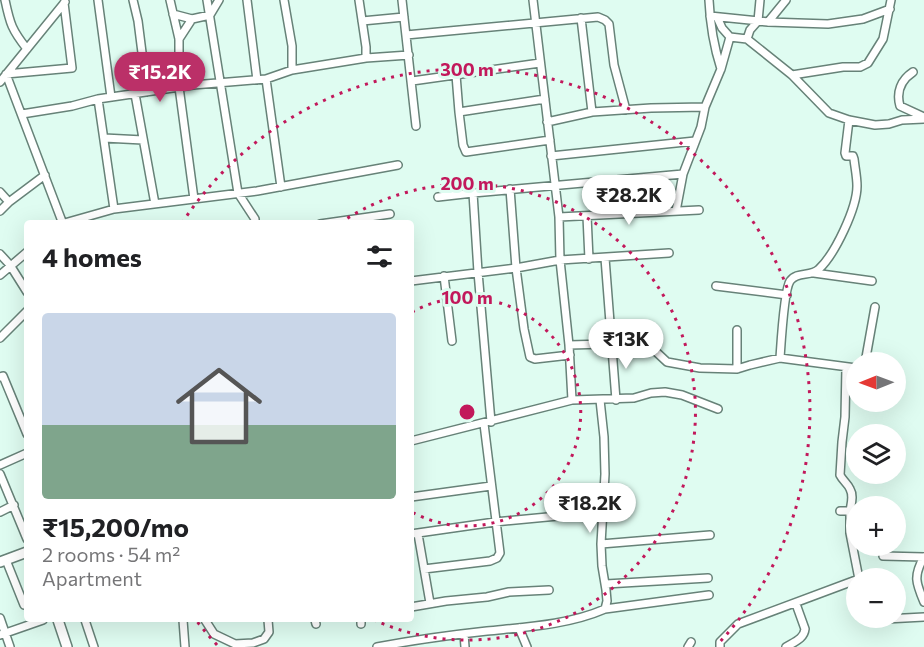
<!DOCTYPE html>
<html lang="en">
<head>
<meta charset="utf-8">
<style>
	:root { --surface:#fff; --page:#f6f6f6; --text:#202124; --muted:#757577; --line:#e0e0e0; --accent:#bb3068 }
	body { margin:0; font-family:Commissioner,sans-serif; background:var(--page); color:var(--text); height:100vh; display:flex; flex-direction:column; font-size:22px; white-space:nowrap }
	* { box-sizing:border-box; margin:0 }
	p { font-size:20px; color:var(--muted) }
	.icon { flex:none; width:33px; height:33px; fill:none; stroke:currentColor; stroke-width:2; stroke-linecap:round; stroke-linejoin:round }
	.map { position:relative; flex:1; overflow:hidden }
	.details { position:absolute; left:24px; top:220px; width:390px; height:402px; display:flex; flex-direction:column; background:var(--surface); border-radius:6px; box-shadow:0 6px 24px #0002 }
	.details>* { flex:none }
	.needle { width:39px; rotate:269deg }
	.fabs { position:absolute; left:846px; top:352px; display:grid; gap:12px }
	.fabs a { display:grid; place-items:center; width:60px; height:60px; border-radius:50%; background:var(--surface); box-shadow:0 6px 24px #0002; font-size:30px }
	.price { position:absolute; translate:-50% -51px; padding:0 14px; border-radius:21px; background:#fff; color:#222; font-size:20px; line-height:39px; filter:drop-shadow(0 2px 3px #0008) }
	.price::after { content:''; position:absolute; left:50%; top:36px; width:18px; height:14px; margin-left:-9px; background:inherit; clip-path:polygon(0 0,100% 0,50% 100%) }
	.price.current { background:var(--accent); color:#fff }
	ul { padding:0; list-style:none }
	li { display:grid; align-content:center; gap:12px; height:318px; padding:0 18px }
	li+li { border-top:2px solid var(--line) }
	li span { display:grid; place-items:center; height:186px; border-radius:6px; color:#555 }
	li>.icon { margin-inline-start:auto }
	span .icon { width:108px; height:108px; fill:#fffc; stroke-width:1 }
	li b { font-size:26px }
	h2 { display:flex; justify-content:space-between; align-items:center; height:72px; padding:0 18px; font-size:26px }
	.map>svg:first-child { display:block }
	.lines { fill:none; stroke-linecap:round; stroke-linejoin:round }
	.street-casing { stroke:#678278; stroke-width:10 }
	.secondary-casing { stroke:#678278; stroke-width:12 }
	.street { stroke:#fff; stroke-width:7 }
	.secondary { stroke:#fff; stroke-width:9 }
	.ring { fill:none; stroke:#c2185b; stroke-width:3; stroke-dasharray:3 6 }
	.centre { fill:#c2185b; stroke:#dffcf1; stroke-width:3 }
	.ring-label { font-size:18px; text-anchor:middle; font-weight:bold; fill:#c2185b; stroke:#dffcf1; stroke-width:6; stroke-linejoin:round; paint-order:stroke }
</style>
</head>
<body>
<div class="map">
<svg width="924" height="647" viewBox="0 0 924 647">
	<rect width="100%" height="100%" fill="#dffcf1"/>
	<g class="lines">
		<g class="street-casing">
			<path id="street" d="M5 0C10 24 12 30 27 49
				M98 0 111 97
				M133 0 138 21 147 92
				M170 0 179 39V87L194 199
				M207 0 238 193 255 219V224
				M247 0 257 80
				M284 0 292 46V70
				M359 0 366 47V58
				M402 0 416 126
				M709 0C710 23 714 47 721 69
				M173 14 192 19
				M710 16 768 22 828 24 863 19 890 9
				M717 17 722 28 730 37 747 39 792 75 829 113 849 120 875 125 889 124 902 120 924 119
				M581 18 592 112
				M362 21 404 17
				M768 22 786 0
				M406 35 598 17 605 20 609 24 614 65 626 110
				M179 39 192 19 210 15 219 0
				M747 39 750 30 758 21 760 0
				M913 72C901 80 896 92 900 106L924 117
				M456 75 459 112
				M792 75 843 67H860L868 63 883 39 891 0
				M266 79 281 187
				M412 81 540 63
				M0 82 65 2
				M135 94 155 204
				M98 99 114 209
				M545 99 459 112 463 145 466 152 550 140
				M22 114 72 106 98 99 193 85 266 79 292 70 366 58 409 55
				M547 122 592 112 651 108 705 107
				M104 138 143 140
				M551 156 695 141
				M510 189 516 268 524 329 530 357 535 359 570 355
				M0 192 9 202
				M438 197 473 193
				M0 211 9 202 45 175
				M676 211 683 174 701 127 705 107 721 69 730 37
				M587 216 589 259
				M559 217 699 210
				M61 224 114 209 257 191 398 165
				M63 224 6 74 72 68 64 3
				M320 224 390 214
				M0 254 10 265 27 292
				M605 258 616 400
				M814 273 872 281
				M0 275 27 252
				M444 276 452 341
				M411 281 516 268 560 260 669 253
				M716 286 787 295
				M737 330V369
				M0 338 27 311
				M569 345 643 343 652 348 667 362 700 368 737 369 750 365 780 358 856 368
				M780 358C781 344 784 290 790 281 797 271 811 277 819 269 835 254 857 208 857 186 857 177 855 168 854 159L853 156H846L845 153 849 120
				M865 363 875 307
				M846 367 845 417 842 442 840 475C843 481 848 484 850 489 854 496 851 504 850 511
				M0 377 3 376 27 434
				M572 400 634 398 651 393 665 392 682 395 718 409
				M491 422 478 272 473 193 683 174
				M411 441 572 400 569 345 560 260 559 217 533 0
				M0 465 27 453
				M0 474 27 539
				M411 497 491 486
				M840 511H850V533L859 579
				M0 512 14 505
				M411 534 495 522 558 516
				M418 534 430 603
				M601 544 710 535
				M883 556 924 557
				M924 557C913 576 916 583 924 602
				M6 560 24 605 27 604
				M424 569 490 561 497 558 500 553 484 424
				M606 584 708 578
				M411 607 446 601 487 597 509 592 549 590
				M605 609 709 595
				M0 618 10 647
				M882 618 886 619 924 617
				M85 620 94 647
				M183 620 185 647
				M205 620 214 634 235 644 253 643 264 639 269 632 268 620
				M315 620 316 624
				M361 620V624
				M519 628 527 647
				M464 634 465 647
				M0 635 43 620
				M377 647C414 640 450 635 487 631 526 627 568 625 605 609L607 601 606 590 602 566 601 544 605 474 604 437 600 400
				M688 647 691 642
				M720 647V642L738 624 856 580
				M786 647C794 642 804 639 805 629L796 604"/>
		</g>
		<g class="secondary-casing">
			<path id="secondary" d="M0 562 27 552
				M58 620 67 647"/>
		</g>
		<use href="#street" class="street"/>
		<use href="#secondary" class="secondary"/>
	</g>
	<g class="ring">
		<path d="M412 312A114 114 0 1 1 412 512"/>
		<path d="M340 223A228 228 0 1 1 374 620"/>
		<path d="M217 645A342 342 0 0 1 196 620M182 223A342 342 0 1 1 717 645"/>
	</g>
	<circle cx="467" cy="412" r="9" class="centre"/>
	<g class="ring-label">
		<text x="467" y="76">300 m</text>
		<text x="467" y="190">200 m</text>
		<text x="467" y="304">100 m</text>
	</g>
</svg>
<div class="fabs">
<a><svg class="needle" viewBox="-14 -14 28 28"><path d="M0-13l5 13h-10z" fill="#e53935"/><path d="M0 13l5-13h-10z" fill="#757577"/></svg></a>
<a><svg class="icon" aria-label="layers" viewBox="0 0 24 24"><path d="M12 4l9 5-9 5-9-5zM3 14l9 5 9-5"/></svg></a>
<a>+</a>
<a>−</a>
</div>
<b class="price current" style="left:160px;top:103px">₹15.2K</b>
<b class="price" style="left:629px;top:226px">₹28.2K</b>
<b class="price" style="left:626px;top:370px">₹13K</b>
<b class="price" style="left:590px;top:534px">₹18.2K</b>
<section class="details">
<h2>4 homes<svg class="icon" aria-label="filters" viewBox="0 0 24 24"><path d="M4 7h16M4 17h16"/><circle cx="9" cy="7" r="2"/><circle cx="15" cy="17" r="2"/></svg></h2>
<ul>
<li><span style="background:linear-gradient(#c9d6e8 60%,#7fa58c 0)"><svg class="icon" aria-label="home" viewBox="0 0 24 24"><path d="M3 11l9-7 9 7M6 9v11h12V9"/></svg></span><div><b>₹15,200/mo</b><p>2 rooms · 54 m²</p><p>Apartment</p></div></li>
</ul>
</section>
</div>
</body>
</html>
